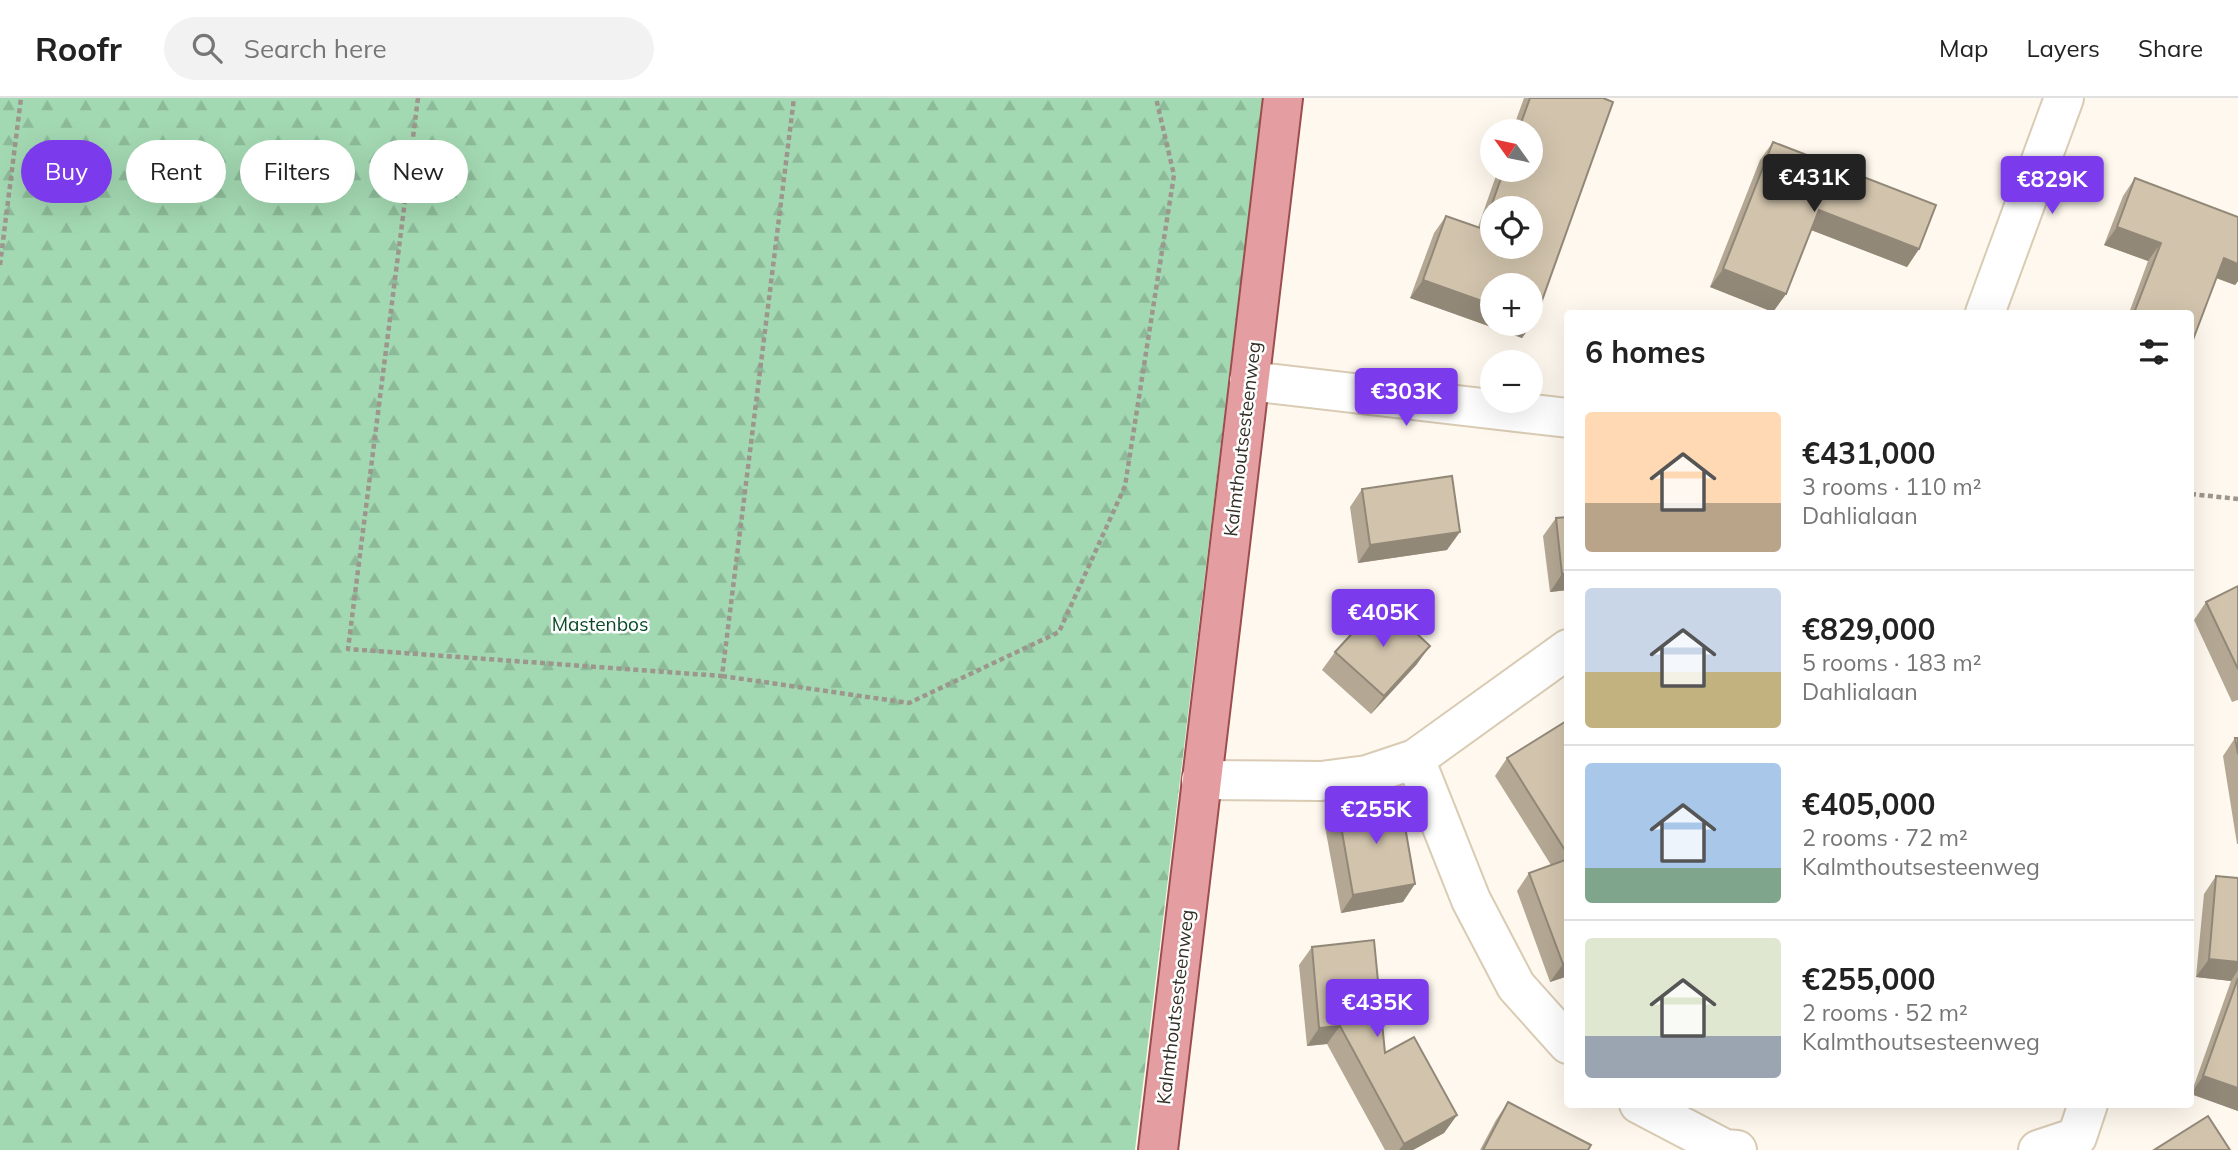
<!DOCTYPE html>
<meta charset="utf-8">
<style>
body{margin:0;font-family:Mulish,sans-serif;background:#f2f2f2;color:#222;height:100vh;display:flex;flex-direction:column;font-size:26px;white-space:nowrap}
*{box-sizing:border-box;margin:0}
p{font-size:23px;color:#767676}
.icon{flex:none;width:38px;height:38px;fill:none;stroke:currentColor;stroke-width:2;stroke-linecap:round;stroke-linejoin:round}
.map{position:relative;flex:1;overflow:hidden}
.side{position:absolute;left:1564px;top:212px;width:630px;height:798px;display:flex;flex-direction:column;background:#fff;border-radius:7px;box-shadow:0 7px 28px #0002}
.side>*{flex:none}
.hud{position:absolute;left:21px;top:42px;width:665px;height:63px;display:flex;gap:14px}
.needle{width:46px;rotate:303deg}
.buttons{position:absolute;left:1480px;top:21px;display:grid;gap:14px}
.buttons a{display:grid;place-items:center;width:63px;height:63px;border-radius:50%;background:#fff;box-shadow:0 7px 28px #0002;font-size:35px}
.price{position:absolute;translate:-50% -60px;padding:0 16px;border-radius:7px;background:#7c3aed;color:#fff;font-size:23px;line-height:46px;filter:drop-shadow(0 2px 4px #0008)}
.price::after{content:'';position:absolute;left:50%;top:42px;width:21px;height:16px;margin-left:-10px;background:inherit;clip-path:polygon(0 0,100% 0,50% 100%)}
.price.on{background:#222;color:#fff}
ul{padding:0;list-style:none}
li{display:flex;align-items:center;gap:21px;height:175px;padding:0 21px}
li+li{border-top:2px solid #e0e0e0}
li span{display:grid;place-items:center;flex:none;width:196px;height:140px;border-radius:7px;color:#555}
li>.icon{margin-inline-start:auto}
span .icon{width:84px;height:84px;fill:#fffc;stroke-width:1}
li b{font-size:30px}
h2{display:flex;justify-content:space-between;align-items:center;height:84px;padding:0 21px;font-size:30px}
.tag{padding:0 24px;border-radius:32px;background:#fff;box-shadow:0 7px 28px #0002;font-size:24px;line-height:63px}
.tag.on{background:#7c3aed;color:#fff}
header{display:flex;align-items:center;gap:42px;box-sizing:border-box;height:98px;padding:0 35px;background:#fff;border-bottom:2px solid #e0e0e0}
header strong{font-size:33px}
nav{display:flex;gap:38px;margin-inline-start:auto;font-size:24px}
.search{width:490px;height:63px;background:#f2f2f2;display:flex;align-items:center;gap:18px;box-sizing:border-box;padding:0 24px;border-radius:38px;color:#767676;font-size:26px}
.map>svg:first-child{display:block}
.forest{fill:url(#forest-firs)}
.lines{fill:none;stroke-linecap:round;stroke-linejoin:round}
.minor-casing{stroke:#d9cbb4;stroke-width:42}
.major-casing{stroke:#9b4e4d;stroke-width:42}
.path{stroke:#9c968d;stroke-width:4.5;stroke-dasharray:5 3.5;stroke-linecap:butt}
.minor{stroke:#fff;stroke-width:38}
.major{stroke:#e49ea1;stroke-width:38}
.wall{fill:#b4a894}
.shaded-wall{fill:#928878}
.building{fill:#d1c3ac;stroke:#928878;stroke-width:2;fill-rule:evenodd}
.labels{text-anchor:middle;stroke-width:5;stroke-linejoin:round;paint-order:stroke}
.street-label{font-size:19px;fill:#342f26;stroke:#fff}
.park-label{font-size:19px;fill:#0a4a27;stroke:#fff}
</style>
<header>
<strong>Roofr</strong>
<div class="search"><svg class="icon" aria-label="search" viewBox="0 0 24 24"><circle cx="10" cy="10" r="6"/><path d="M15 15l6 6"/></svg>Search here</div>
<nav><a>Map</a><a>Layers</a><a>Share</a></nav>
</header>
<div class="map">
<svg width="2238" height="1052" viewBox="0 0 2238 1052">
<defs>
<pattern id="forest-firs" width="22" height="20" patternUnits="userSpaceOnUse" patternTransform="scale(1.75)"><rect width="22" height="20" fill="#a3d9b2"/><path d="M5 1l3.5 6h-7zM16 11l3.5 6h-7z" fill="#8dbb99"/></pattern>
</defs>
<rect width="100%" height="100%" fill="#fef8ee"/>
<!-- forest -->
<path class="forest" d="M 0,0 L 1263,0 L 1135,1052 L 0,1052 Z"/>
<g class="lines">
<defs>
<g id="minor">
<path d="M 1985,215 L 2064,0"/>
<path d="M 1249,283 L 1568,320"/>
<path d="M 1415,661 L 1471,802 L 1516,888 L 1568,946"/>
<path d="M 1201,682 L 1321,683 L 1367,677 L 1415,661 L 1568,551"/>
<path d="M 1639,1006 L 1725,1051 L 1737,1052"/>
<path d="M 2038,1052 L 2077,1039 L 2088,1006"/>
</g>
<path id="major" d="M 1158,1052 L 1283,0"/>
</defs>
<!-- minor casing -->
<use href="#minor" class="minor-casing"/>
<!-- major casing -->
<use href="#major" class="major-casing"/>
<!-- path -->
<g class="path">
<path d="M 418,0 L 348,551 L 722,578 L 794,0"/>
<path d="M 0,167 L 21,0"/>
<path d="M 2191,396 L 2238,401"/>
<path d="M 722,578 L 909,605 L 1059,534 L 1125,388 L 1174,77 L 1156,0"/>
</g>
<!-- minor -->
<use href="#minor" class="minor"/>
<!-- major -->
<use href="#major" class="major"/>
</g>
<!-- wall -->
<g class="wall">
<path d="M 1524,0 L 1603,0 L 1535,222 L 1522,240 L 1410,200 L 1434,135 L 1446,118 L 1478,129 L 1498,72 L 1531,72 L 1531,33 L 1512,33 Z"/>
<path d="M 1773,44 L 1919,151 L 1907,169 L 1811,132 L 1786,196 L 1773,214 L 1710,189 L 1760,62 Z"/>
<path d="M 2135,80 L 2238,119 L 2238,183 L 2235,187 L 2216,180 L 2191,215 L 2129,215 L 2148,163 L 2104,147 L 2123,98 Z"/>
<path d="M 1362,391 L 1447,452 L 1358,465 L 1350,409 Z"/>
<path d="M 1568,419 L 1568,492 L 1550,494 L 1543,438 L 1556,420 Z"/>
<path d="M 2238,488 L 2238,602 L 2232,604 L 2194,522 L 2206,504 Z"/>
<path d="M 1335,554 L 1417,566 L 1371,616 L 1322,572 Z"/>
<path d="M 1568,622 L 1568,878 L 1550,884 L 1517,793 L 1529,775 L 1551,767 L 1495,678 L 1507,660 Z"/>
<path d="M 2235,640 L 2238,640 L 2238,746 L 2237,746 L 2223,658 Z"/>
<path d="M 1338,711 L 1403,804 L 1341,815 L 1325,729 Z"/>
<path d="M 2216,778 L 2238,780 L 2238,1013 L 2191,996 L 2231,883 L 2196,879 L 2204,796 Z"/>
<path d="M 1312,849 L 1385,955 L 1457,1017 L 1444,1035 L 1413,1052 L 1385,1052 L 1327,946 L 1307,948 L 1299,867 Z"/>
<path d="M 1508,1004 L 1588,1052 L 1480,1052 L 1496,1022 Z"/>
</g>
<!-- shaded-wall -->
<g class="shaded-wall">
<path d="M 1819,112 L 1919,151 L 1907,169 L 1806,130 Z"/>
<path d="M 2117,129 L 2161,145 L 2148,163 L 2104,147 Z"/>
<path d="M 2224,160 L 2238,166 L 2238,183 L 2235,187 L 2211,178 Z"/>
<path d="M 1723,171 L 1786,196 L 1773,214 L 1710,189 Z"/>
<path d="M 1423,182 L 1493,207 L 1493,226 L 1531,226 L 1531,221 L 1535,222 L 1522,240 L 1410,200 Z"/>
<path d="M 1460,434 L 1447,452 L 1358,465 L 1370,447 Z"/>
<path d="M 1568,475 L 1568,492 L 1550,494 L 1562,476 Z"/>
<path d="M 1430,548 L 1417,566 L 1371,616 L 1384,598 Z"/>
<path d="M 1415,786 L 1403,804 L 1341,815 L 1353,797 Z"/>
<path d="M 2209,861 L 2238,864 L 2238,872 L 2231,883 L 2196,879 Z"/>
<path d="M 1568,864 L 1568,878 L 1550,884 L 1563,866 Z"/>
<path d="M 1340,928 L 1327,946 L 1307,948 L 1319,930 Z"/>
<path d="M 2203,978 L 2238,990 L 2238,1013 L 2191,996 Z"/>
<path d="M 1457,1017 L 1444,1035 L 1413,1052 L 1399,1052 L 1404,1046 Z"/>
</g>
<!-- building -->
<g class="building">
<path d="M 1530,0 L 1603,0 L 1613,4 L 1535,222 L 1531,221 L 1531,187 L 1493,187 L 1493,207 L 1423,182 L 1446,118 L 1483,131 L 1504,72 L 1531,72 L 1531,33 L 1518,33 ZM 1493,110 L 1531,110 L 1531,149 L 1493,149 Z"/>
<path d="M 1773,44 L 1936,107 L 1919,151 L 1819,112 L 1786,196 L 1723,171 Z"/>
<path d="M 2135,80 L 2238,119 L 2238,166 L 2224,160 L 2191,247 L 2191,215 L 2134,215 L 2161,145 L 2117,129 Z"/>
<path d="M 1452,378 L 1460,434 L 1370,447 L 1362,391 Z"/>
<path d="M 1568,419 L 1568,475 L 1562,476 L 1556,420 Z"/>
<path d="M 2238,488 L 2238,571 L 2206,504 Z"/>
<path d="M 1382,503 L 1430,548 L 1384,598 L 1335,554 Z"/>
<path d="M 1568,622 L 1568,757 L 1507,660 Z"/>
<path d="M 2235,640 L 2238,640 L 2238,656 Z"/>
<path d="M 1400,700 L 1415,786 L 1353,797 L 1338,711 Z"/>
<path d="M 1568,761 L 1568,864 L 1563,866 L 1529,775 Z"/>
<path d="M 2216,778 L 2238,780 L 2238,864 L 2209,861 Z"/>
<path d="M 1374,842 L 1385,955 L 1414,939 L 1457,1017 L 1404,1046 L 1340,928 L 1319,930 L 1312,849 Z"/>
<path d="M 2238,880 L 2238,990 L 2203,978 Z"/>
<path d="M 1508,1004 L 1591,1047 L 1588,1052 L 1483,1052 Z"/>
<path d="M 2208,1018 L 2230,1052 L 2154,1052 Z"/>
</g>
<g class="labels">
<!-- street labels -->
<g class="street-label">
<text transform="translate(1242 341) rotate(-83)" y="7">Kalmthoutsesteenweg</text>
<text transform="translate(1175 909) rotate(-83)" y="7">Kalmthoutsesteenweg</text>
</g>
<!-- park labels -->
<g class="park-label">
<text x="600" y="533">Mastenbos</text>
</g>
</g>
</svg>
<div class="buttons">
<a><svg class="needle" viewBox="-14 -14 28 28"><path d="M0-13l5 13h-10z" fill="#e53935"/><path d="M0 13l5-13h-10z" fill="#767676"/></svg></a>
<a><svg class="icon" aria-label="locate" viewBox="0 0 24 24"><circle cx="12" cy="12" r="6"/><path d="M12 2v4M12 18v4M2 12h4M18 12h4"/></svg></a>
<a>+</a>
<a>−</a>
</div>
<b class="price on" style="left:1814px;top:116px">€431K</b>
<b class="price" style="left:2052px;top:118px">€829K</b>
<b class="price" style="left:1406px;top:330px">€303K</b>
<b class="price" style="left:1383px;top:551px">€405K</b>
<b class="price" style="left:1376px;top:748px">€255K</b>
<b class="price" style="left:1377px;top:941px">€435K</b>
<div class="hud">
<a class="tag on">Buy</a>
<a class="tag">Rent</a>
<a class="tag">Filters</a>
<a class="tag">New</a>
</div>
<section class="side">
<h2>6 homes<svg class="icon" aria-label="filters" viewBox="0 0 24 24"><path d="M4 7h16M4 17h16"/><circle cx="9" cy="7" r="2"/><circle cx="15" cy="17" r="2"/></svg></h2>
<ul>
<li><span style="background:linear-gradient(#ffd9b3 65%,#b9a48a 0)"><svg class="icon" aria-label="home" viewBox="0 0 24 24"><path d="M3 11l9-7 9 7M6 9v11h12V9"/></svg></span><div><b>€431,000</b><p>3 rooms · 110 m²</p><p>Dahlialaan</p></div></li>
<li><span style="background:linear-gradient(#c9d6e8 60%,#c2b280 0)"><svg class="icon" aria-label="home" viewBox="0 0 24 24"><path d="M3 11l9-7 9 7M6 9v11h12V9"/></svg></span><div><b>€829,000</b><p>5 rooms · 183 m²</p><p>Dahlialaan</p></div></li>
<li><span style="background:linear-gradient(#a9c7e8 75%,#7fa58c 0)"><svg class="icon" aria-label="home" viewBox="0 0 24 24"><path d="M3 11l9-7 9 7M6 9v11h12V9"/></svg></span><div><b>€405,000</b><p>2 rooms · 72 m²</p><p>Kalmthoutsesteenweg</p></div></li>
<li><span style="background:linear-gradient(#dfe7d0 70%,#9aa5b1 0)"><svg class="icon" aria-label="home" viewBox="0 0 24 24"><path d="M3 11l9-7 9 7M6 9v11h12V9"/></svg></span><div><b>€255,000</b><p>2 rooms · 52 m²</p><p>Kalmthoutsesteenweg</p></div></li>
</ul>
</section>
</div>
